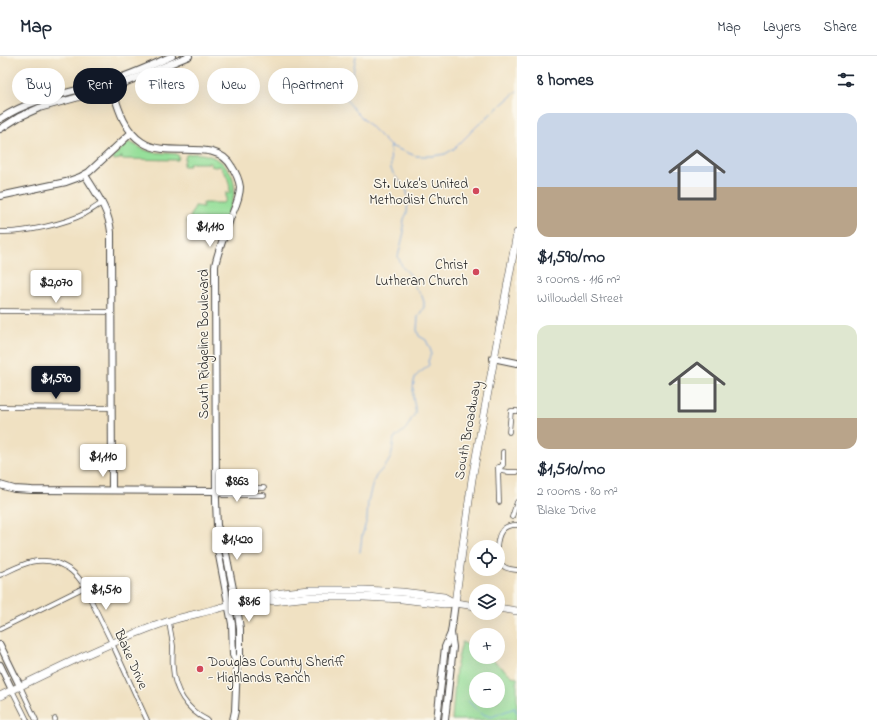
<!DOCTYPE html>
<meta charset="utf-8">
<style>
body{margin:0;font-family:"Indie Flower",sans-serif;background:#f6f6f7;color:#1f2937;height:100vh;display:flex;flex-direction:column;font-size:15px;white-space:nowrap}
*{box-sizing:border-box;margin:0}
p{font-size:13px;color:#747a83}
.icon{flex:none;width:22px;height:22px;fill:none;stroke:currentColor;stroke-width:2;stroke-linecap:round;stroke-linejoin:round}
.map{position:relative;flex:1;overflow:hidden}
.side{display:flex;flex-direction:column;background:#fff;width:360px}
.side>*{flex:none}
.banner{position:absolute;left:12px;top:12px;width:380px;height:36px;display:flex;gap:8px}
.controls{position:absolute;left:469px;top:484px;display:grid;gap:8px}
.controls a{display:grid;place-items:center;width:36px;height:36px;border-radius:50%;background:#fff;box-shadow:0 4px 16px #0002;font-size:20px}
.price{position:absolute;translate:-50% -34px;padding:0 9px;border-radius:4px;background:#fff;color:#222;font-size:13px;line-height:26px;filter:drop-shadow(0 1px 2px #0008)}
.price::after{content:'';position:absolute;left:50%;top:24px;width:12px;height:9px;margin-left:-6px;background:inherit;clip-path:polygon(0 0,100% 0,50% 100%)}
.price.selected{background:#111827;color:#fff}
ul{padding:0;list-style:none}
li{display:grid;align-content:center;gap:8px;height:212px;padding:0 20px}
li span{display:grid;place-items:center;height:124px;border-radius:12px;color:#555}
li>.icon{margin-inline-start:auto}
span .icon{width:72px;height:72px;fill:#fffc;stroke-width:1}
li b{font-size:17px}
h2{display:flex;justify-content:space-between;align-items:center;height:48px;padding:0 20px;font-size:17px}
.chip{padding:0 14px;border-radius:18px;background:#fff;box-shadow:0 4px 16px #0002;font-size:14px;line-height:36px}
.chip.selected{background:#111827;color:#fff}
header{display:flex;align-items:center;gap:24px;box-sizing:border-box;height:56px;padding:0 20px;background:#fff;border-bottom:1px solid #e0e1e3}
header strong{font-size:19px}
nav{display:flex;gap:22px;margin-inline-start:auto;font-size:14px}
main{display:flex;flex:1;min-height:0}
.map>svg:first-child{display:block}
.green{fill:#96df9a;stroke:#608562;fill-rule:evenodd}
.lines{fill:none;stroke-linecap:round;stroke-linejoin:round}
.stream{stroke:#74a3de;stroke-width:1}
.street-casing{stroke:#494642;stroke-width:5.5}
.secondary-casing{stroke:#494642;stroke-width:8}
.primary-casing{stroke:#494642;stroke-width:8}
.street{stroke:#fff;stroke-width:4}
.secondary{stroke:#fff;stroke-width:6}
.primary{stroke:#fff;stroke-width:7}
.poi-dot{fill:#d1495b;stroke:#fbf7ec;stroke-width:1.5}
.labels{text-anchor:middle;stroke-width:3;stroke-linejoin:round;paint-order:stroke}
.poi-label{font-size:14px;fill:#2b2b2b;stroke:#fbf7ec;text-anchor:end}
.street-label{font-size:14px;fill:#2b2b2b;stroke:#fbf7ec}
</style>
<header>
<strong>Map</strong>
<nav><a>Map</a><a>Layers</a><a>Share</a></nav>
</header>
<main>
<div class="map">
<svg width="517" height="664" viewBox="0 0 517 664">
<rect width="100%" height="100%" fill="#fbf7ec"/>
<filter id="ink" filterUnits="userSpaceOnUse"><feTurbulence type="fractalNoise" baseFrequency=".025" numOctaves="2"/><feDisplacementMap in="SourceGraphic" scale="8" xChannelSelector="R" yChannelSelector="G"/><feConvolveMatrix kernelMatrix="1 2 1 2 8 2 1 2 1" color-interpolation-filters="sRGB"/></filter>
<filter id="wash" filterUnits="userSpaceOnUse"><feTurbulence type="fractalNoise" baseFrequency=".012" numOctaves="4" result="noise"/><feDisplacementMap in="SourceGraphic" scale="16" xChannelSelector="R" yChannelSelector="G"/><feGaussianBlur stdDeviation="0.9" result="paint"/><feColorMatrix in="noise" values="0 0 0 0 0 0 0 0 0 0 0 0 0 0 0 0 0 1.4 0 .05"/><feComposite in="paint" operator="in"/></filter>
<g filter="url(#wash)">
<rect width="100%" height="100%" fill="#f0e1c2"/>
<!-- green -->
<g class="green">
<path d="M 129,86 L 145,94 L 152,96 L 177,98 L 179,101 L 178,104 L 121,103 L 122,100 L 120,103 L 114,104 L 113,102 L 114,100 Z"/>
<path d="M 189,98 C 213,95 237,110 234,137 C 233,149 225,161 221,172 L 217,175 L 216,179 L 187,167 L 186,166 L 187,164 L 188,165 L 189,164 L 195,150 L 203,151 L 203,147 L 223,147 L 226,145 L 226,137 L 230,137 C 230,126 227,118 220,110 L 215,111 L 211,110 L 211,107 L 190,107 L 189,110 L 183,110 L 186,99 Z"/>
<path d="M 462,586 L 476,593 L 476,601 L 489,601 L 512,620 L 517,622 L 517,664 L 452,664 L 456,612 ZM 476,623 L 498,623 L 498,645 L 476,645 Z"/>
</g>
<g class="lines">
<!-- stream -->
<g class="stream">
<path d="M 356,0 C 354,9 353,18 352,27 C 350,33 347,37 346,43 L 355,55 L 390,90 L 391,113 L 394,119 L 400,125 L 407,135 L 408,143 L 407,157 L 404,163 L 403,172 L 404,176 L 398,201 L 403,212 L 409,217 L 413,223 L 415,231 L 422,240 L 424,246 L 424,251 L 418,261 L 417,274 L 419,280 L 426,284 L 431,295 L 431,298 L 428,305 L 429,309 C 425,314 417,317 415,322 C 413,327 413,335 413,341 C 413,345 415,349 415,353 C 416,358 413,360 411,364 C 406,374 403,376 394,382 L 392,397 L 391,401 L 387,408 L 376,420 L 373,427 L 368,445 L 367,463 L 362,480 L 360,496"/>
<path d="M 390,90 L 416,100 L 432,100 L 445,98 L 455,92 L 478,69 L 517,35"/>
<path d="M 468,645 L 480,657 L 491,661 L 517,651"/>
<path d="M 514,652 L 517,657"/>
</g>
</g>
</g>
<g filter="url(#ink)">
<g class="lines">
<defs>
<g id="street">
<path d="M 0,176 C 24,177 65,168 86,157 C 92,154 97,150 102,147"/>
<path d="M 0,255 L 112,256"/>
<path d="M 0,351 L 112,352"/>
<path d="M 509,376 L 511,355 L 517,355"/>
<path d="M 500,411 L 501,415 L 509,416 L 517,416"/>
<path d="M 216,435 L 223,439 L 264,439"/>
<path d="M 216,435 L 223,432 L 264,432"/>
<path d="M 499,446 L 498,412 L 498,411 L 500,411 L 503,409 L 503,396"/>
<path d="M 512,461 L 517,446"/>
<path d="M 497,491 C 498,478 502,468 517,469"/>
<path d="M 498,502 C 502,512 507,513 517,514"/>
<path d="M 0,519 C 20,510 34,500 57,507 C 69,512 76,517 83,528 L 112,587 L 147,664"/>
<path d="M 169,565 C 170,574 172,582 173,590 C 173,597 172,605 173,612 C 174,634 187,654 207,664"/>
<path d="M 0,573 L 85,531"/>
<path d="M 20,630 L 36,664"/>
<path d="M 12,634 L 27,664"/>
<path d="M 55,663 L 55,664"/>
</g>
<g id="secondary">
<path d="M 110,26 C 117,47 122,73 142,86 C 168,104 215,80 232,111 C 236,117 239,124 240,131 C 240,143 234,153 230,163 C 225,179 218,194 215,210 L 216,445 L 217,470 L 216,484 L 232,568 L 233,599 L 237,608"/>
<path d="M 0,63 C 32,42 68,37 104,27 C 127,21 150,10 172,0"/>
<path d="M 0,73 L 19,61 L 39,52 L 112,32 L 189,0"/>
<path d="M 85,119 C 96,137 109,154 111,176 L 112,434"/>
<path d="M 0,140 L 66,126 L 80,121 L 89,116 L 131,77"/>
<path d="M 493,302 L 517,307"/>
<path d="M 0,429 L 14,433 L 32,434 L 216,435"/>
<path d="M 217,470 L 223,482 L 238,558 L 240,573 L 240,599 L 237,608 L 235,655 L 233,664"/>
<path d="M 0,589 L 20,630"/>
<path d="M 0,609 L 12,634"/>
<path d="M 437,664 L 445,591 L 451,577"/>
<path d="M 445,664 L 453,591 L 451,577 L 455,547"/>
</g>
<g id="primary">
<path d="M 266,543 L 273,538 L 310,534 L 364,534 L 402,536 L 444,541 L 455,547"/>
<path d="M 455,547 L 472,423 L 517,177"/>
<path d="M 498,552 L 517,555"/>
<path d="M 0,640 C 55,613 111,585 169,565 C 185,560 201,557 216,553 C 233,549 256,540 273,545 L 310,541 L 364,541 L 402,543 L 444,548 L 455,547 L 476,550"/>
</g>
</defs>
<!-- street casing -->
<use href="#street" class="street-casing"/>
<!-- secondary casing -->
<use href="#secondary" class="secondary-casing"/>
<!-- primary casing -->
<use href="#primary" class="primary-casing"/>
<!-- street -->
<use href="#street" class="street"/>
<!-- secondary -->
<use href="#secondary" class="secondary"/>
<!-- primary -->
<use href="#primary" class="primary"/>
</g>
</g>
<!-- markers -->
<g class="poi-dot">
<circle cx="476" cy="135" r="4"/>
<circle cx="476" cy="216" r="4"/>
<circle cx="200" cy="613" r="4"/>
</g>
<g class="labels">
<!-- poi labels -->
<g class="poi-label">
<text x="468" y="132">St. Luke's United<tspan x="468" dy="16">Methodist Church</tspan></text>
<text x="468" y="213">Christ<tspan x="468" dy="16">Lutheran Church</tspan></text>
<text x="208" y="610" text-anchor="start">Douglas County Sheriff<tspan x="208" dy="16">- Highlands Ranch</tspan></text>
</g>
<!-- street labels -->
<g class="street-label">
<text transform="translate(203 288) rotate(-90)" y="5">South Ridgeline Boulevard</text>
<text transform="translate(467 374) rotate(-80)" y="5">South Broadway</text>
<text transform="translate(132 603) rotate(66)" y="5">Blake Drive</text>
</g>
</g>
</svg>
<div class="controls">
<a><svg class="icon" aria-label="locate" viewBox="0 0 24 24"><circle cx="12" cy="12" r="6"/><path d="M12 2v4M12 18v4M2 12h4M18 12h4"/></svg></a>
<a><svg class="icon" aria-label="layers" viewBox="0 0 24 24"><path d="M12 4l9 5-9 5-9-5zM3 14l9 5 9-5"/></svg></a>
<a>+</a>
<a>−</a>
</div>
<b class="price" style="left:210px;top:192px">$1,110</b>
<b class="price" style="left:56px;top:248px">$2,070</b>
<b class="price selected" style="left:56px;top:344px">$1,590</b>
<b class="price" style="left:103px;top:422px">$1,110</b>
<b class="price" style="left:237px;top:447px">$863</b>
<b class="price" style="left:237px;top:505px">$1,420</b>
<b class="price" style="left:106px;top:555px">$1,510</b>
<b class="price" style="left:249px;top:567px">$816</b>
<div class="banner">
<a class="chip">Buy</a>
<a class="chip selected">Rent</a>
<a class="chip">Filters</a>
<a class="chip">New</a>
<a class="chip">Apartment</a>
</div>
</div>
<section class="side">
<h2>8 homes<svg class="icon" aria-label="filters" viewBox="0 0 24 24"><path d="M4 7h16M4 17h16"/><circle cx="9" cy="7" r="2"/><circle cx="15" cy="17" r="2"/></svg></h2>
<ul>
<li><span style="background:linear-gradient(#c9d6e8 60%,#b9a48a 0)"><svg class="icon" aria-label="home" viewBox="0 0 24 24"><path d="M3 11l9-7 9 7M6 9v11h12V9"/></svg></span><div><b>$1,590/mo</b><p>3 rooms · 116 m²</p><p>Willowdell Street</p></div></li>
<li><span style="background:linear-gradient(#dfe7d0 75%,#b9a48a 0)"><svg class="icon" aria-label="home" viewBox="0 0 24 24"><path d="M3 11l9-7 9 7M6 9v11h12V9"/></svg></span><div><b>$1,510/mo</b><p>2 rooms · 80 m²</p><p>Blake Drive</p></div></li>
</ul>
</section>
</main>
